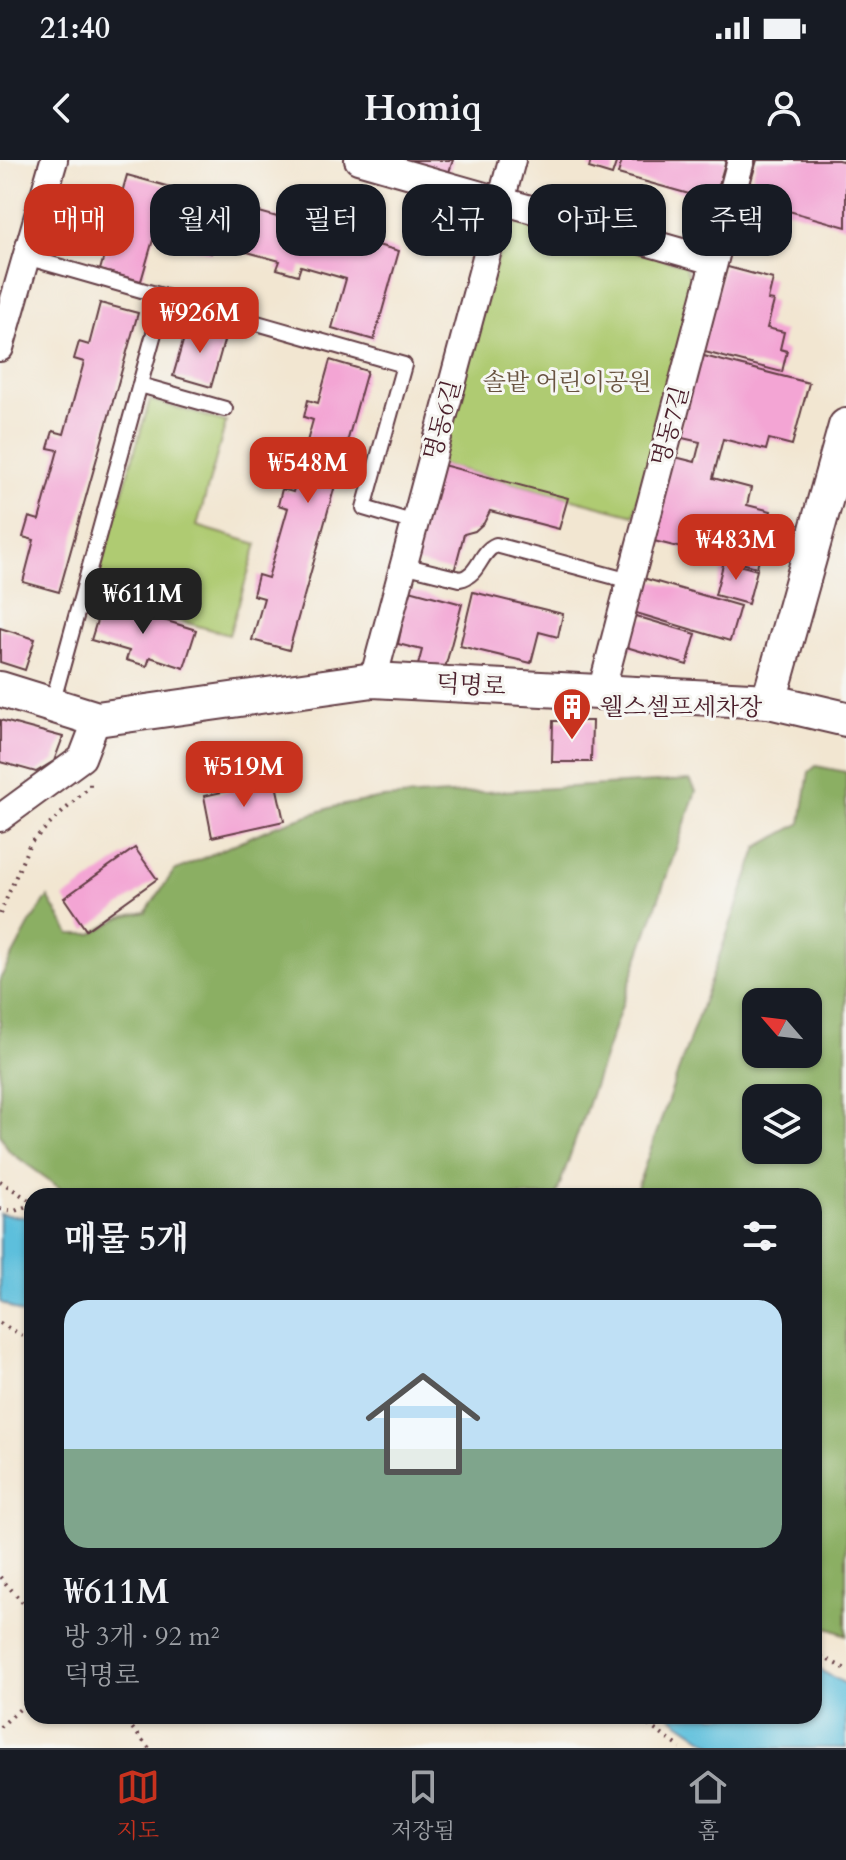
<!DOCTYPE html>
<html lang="ko">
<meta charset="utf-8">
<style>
body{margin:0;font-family:Cardo,"Noto Serif KR",serif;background:#20242c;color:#f1f3f6;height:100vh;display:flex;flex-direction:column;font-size:30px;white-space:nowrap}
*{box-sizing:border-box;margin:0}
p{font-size:26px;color:#9ea1a6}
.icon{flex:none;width:44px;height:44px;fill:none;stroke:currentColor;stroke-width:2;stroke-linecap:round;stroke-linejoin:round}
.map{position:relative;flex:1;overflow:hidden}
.details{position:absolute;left:24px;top:1028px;width:798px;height:536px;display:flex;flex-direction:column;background:#171b24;border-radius:24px;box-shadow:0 2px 6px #0004}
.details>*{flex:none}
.banner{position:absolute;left:24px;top:24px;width:798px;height:72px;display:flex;gap:16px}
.needle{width:52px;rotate:298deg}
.controls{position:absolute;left:742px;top:828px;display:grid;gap:16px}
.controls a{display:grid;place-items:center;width:80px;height:80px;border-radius:16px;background:#171b24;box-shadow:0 2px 6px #0004;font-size:40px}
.price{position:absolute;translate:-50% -68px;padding:0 18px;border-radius:16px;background:#c8321e;color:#fff;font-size:26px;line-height:52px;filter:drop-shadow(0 2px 4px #0008)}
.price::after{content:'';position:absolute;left:50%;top:48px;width:24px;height:18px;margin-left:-12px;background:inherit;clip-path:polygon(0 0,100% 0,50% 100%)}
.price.selected{background:#222;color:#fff}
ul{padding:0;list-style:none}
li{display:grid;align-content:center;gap:16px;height:424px;padding:0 40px}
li+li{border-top:2px solid #363941}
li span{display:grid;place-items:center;height:248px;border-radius:24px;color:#555}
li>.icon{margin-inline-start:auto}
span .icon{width:144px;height:144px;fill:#fffc;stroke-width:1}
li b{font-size:34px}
h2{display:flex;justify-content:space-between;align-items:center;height:96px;padding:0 40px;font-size:34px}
.chip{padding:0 28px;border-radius:24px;background:#171b24;box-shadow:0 2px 6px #0004;font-size:28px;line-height:72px}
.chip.selected{background:#c8321e;color:#fff}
.status{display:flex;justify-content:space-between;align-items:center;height:56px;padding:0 40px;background:#171b24;direction:ltr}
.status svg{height:22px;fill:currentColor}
header{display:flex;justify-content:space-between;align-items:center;height:104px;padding:0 40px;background:#171b24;font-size:36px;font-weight:700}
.menu{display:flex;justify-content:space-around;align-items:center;height:112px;border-top:2px solid #363941;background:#171b24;font-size:22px;color:#9ea1a6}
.menu a{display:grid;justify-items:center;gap:4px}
.menu .selected{color:#c8321e}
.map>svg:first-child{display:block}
.green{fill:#afcb72;stroke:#7c754e;stroke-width:2}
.forest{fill:#8baf64;stroke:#6a6748;stroke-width:2;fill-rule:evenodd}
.water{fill:#5dbfdc;stroke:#546f84;stroke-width:2}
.building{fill:#f3a5d4}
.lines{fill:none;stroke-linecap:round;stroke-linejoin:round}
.service-casing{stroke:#633d44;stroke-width:18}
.minor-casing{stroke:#633d44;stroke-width:30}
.tertiary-casing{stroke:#633d44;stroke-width:38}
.path{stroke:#633d44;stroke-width:4;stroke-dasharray:2 6;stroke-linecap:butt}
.service{stroke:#fff;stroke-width:14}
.minor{stroke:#fff;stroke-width:26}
.tertiary{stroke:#fff;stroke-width:34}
.labels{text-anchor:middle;stroke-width:6;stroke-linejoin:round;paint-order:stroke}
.park-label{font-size:24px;fill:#685340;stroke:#f6f6f2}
.street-label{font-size:24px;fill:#4a1f2b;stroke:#f6f6f2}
.poi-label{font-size:24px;fill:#4a1f2b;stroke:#f6f6f2;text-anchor:start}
</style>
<div class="status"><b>21:40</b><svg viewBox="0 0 49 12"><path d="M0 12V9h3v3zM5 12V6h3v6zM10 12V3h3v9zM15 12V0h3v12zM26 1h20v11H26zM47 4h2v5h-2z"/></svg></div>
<header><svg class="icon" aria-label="back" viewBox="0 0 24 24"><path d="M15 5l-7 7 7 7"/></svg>Homiq<svg class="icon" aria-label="person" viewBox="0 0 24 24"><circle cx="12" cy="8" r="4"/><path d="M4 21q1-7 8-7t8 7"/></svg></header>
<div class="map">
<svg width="846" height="1588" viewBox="0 0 846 1588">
<rect width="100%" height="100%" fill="#f6f6f2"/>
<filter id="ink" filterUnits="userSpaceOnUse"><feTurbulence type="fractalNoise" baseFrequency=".0125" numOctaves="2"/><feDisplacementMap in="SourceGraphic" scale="16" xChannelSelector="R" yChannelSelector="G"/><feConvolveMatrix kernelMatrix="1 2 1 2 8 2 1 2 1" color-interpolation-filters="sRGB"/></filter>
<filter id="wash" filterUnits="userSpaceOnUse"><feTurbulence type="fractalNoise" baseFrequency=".006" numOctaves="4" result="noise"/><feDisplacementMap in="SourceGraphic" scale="32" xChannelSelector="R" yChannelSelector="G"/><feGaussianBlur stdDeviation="1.8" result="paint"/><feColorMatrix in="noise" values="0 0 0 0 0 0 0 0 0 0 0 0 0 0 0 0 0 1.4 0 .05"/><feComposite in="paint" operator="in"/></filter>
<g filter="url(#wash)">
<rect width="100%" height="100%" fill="#f2e6d1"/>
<!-- green -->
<g class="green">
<path d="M 522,60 L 684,105 L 697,131 L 634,355 L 439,304 L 505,72 Z"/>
<path d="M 150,240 L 226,262 L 197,366 L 257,384 L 229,475 L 92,435 Z"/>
</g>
<!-- forest -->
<g class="forest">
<path d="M 816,606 L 846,612 L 846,1475 L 814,1463 L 814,1036 L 634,1036 L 758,687 L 801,663 L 809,612 ZM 756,842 L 808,842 L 808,894 L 756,894 ZM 756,938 L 808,938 L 808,990 L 756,990 Z"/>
<path d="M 690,620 L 696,631 L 556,1036 L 67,1036 L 61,1029 L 9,991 L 0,974 L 0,819 L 29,765 L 48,737 L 70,774 L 92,774 L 122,757 L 146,752 L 174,711 L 275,666 L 333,647 L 382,638 Z"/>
</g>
<!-- water -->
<g class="water">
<path d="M 0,1054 C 11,1056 21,1055 32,1059 L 32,1159 L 0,1142 Z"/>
<path d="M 814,1507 L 846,1524 L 846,1588 L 717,1588 L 670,1556 L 814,1556 Z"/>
</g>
<g id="blocks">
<!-- building -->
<g class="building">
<path d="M 402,0 L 453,0 L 448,15 Z"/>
<path d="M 591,0 L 617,0 L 612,15 L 589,8 Z"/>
<path d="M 622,0 L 726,0 L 714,41 L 618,14 Z"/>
<path d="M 757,0 L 838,0 L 846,2 L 846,67 L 746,39 Z"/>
<path d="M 127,15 L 399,91 L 374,180 L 332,168 L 346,119 L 301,106 L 298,115 L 277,109 L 280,101 L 214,83 L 211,93 L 191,87 L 194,77 L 157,66 L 141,121 L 100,110 Z"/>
<path d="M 724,106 L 773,119 L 768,140 L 774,141 L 767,168 L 784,172 L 780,189 L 787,191 L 782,212 L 701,191 Z"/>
<path d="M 100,143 L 138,153 L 59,432 L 23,422 L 34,380 L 23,377 L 29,357 L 39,360 L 58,290 L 48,288 L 53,271 L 64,274 L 84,202 L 74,199 L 79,182 L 89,185 Z"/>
<path d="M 188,164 L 226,174 L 211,227 L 173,216 Z"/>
<path d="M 700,195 L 809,223 L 792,285 L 769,279 L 766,290 L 723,279 L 713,318 L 751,328 L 747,345 L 771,351 L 757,407 L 650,380 L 671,296 L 695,302 L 700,282 L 678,277 Z"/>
<path d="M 330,200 L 367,211 L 289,490 L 252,480 L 264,438 L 253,435 L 258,415 L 268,418 L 288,348 L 278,345 L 282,329 L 293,332 L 313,260 L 304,257 L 308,240 L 318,243 Z"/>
<path d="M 439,304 L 568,338 L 559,369 L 490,351 L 484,363 L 475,371 L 464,374 L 454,412 L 414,402 Z"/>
<path d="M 724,401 L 757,410 L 748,444 L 715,435 Z"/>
<path d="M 643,418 L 740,446 L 730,481 L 633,452 Z"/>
<path d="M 402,428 L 462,444 L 444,512 L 418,505 L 422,490 L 398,484 L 401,470 L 392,468 Z"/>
<path d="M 473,432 L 563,454 L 558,477 L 539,472 L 531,503 L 460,486 Z"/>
<path d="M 103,441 L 196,470 L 184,508 L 150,497 L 147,506 L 126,500 L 129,491 L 91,480 Z"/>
<path d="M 632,455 L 696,474 L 687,505 L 623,486 Z"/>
<path d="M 0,468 L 35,479 L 25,510 L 0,502 Z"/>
<path d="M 0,560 L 63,577 L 54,601 L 36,612 L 0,602 Z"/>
<path d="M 553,561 L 592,561 L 591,602 L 552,602 Z"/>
<path d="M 275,620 L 284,661 L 212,677 L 204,636 Z"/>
<path d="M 135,688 L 157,719 L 86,770 L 64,738 Z"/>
</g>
</g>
</g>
<g filter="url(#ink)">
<use href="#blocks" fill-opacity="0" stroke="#633d44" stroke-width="2"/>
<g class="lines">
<defs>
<g id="service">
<path d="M 26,97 L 404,205 L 364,348 L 415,363"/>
<path d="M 140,225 L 225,249"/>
<path d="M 403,405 L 460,419 C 480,415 479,392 496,385 L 630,421"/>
<path d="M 52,544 L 164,137"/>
</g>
<g id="minor">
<path d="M 358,0 L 713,101"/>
<path d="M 0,188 L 54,0"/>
<path d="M 373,520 L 512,0"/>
<path d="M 601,532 L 741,0"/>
<path d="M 0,658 L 82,598 L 97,559"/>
</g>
<g id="tertiary">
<path d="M 0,529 L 97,559 L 373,520 L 769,541 L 846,559"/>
<path d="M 769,541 L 846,266"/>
</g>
</defs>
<!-- service casing -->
<use href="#service" class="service-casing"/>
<!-- minor casing -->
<use href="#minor" class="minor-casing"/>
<!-- tertiary casing -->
<use href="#tertiary" class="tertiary-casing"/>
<!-- path -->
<g class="path">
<path d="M 0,754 L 30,683 L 90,626 L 90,623"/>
<path d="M 0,1021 L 32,1042"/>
<path d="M 0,1049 L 15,1051 L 32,1044"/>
<path d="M 0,1163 L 32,1181"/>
<path d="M 0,1417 L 32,1453"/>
<path d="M 814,1493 L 846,1509"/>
<path d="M 122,1556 L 149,1588"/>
<path d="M 635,1556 L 681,1588"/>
<path d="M 0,1567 L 32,1538"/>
</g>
<!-- service -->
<use href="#service" class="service"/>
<!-- minor -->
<use href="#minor" class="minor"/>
<!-- tertiary -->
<use href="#tertiary" class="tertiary"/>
</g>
</g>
<!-- icons -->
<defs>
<symbol id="building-pin" viewBox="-11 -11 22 30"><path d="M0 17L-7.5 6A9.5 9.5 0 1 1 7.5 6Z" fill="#c8321e" stroke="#f6f6f2"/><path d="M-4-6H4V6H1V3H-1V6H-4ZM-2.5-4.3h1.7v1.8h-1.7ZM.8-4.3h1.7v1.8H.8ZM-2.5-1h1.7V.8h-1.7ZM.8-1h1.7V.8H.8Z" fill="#fff"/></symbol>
</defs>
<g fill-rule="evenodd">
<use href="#building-pin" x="550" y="525" width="44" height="60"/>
</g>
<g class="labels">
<!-- park labels -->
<g class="park-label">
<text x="567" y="230">솔밭 어린이공원</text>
</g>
<!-- street labels -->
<g class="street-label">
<text transform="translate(442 260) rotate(-75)" y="8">명동6길</text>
<text transform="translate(670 266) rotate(-75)" y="8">명동7길</text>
<text transform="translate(471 525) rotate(3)" y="8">덕명로</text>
</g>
<!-- poi labels -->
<g class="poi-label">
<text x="600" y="555">웰스셀프세차장</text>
</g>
</g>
</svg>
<div class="controls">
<a><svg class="needle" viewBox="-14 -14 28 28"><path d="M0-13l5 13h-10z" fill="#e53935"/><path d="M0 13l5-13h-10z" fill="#9ea1a6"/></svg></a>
<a><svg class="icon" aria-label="layers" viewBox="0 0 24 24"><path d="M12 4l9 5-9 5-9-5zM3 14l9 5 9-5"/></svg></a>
</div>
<b class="price" style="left:200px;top:195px">₩926M</b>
<b class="price" style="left:308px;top:345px">₩548M</b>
<b class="price" style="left:736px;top:422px">₩483M</b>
<b class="price selected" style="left:143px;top:476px">₩611M</b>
<b class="price" style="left:244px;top:649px">₩519M</b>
<div class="banner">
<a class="chip selected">매매</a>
<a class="chip">월세</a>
<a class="chip">필터</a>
<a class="chip">신규</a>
<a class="chip">아파트</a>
<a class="chip">주택</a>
</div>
<section class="details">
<h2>매물 5개<svg class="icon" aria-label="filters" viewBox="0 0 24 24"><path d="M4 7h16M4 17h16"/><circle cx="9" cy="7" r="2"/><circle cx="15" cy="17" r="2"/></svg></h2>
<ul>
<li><span style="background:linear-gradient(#bfe0f5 60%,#7fa58c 0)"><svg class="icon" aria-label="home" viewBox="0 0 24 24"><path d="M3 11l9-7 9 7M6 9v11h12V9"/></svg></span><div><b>₩611M</b><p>방 3개 · 92 m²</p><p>덕명로</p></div></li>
</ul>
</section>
</div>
<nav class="menu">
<a class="selected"><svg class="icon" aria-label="map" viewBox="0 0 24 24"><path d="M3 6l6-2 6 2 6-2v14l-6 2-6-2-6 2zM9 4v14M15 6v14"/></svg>지도</a>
<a><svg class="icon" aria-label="saved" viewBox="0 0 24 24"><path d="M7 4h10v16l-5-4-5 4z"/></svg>저장됨</a>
<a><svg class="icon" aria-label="home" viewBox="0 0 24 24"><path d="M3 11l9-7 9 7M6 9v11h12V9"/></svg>홈</a>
</nav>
